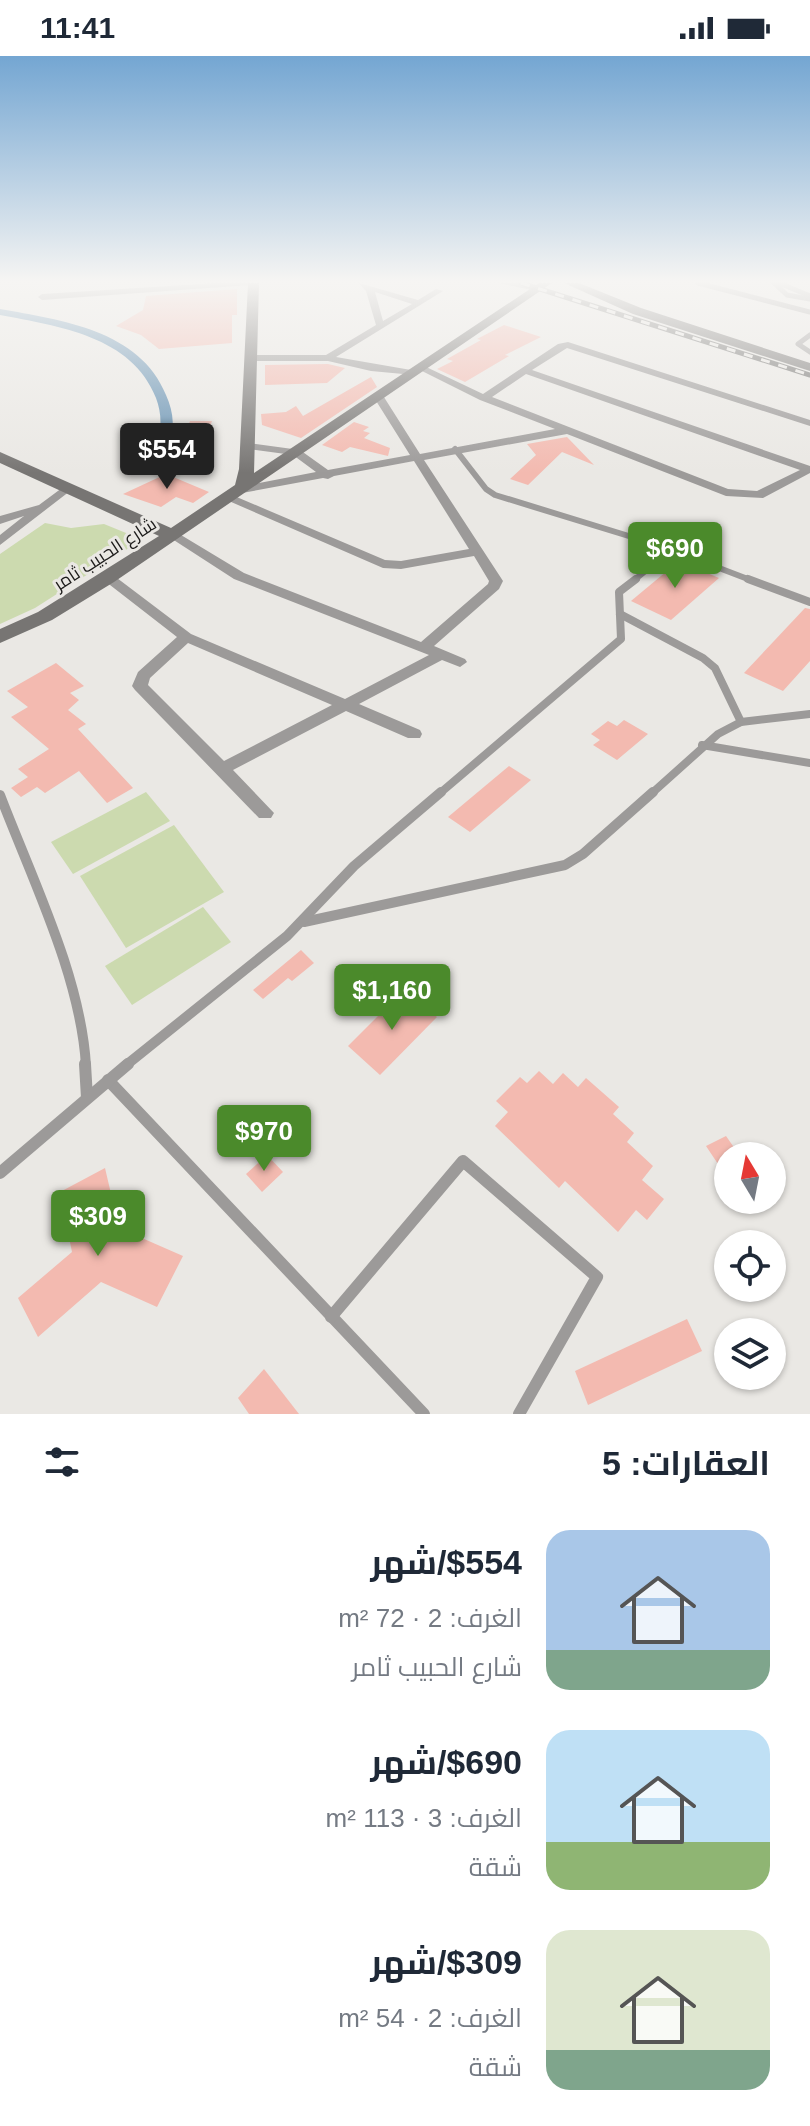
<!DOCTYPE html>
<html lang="ar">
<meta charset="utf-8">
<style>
body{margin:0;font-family:Arial,Cairo,sans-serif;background:#f6f6f7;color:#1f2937;direction:rtl;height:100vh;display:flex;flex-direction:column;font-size:30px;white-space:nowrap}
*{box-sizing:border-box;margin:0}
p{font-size:26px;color:#747a83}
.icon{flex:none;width:44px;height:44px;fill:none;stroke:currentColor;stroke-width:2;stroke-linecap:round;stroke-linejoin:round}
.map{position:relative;height:1358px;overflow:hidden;direction:ltr}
.panel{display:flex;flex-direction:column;background:#fff;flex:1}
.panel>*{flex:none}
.needle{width:52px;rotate:350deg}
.controls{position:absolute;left:714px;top:1086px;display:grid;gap:16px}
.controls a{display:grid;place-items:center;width:72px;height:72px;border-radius:50%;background:#fff;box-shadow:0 2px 6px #0004;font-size:40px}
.price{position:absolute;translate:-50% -68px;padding:0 18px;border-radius:8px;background:#4b8a2b;color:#fff;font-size:26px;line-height:52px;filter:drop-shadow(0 2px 4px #0008)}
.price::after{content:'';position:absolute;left:50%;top:48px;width:24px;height:18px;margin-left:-12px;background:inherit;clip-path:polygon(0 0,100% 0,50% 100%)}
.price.active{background:#222;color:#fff}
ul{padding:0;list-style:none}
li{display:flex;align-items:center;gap:24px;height:200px;padding:0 40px}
li span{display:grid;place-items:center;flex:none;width:224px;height:160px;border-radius:24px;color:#555}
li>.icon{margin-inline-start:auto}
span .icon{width:96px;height:96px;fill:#fffc;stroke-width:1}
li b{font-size:34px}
h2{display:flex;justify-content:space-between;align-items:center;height:96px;padding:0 40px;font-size:34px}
.status{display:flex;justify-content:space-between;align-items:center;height:56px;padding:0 40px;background:#fff;direction:ltr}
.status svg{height:22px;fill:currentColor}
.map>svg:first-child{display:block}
.green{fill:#ccdaaf}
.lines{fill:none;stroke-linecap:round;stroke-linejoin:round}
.canal{fill:#6691b2;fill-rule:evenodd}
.building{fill:#f3bab0}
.lane-far4{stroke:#9c9a99;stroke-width:5}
.lane-far3{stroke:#9c9a99;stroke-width:6}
.lane-far2{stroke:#9c9a99;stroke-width:8}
.lane-far1{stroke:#9c9a99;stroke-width:10}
.lane{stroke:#9c9a99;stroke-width:12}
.street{fill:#9c9a99;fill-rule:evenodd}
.secondary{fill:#777573;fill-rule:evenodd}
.rail-casing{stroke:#6f6e6c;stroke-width:5}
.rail{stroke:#eae8e4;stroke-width:3;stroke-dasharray:9;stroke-linecap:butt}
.labels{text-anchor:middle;stroke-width:6;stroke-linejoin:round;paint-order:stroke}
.far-street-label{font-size:18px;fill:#1c1b1a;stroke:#eae8e4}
</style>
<div class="status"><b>11:41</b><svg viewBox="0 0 49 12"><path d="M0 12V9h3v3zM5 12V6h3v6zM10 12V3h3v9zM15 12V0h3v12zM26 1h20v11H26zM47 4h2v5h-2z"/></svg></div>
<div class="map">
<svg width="810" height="1358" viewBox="0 0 810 1358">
<rect width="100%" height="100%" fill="#eae8e4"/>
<!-- green -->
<g class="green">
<path d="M 45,467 L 71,472 L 104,468 L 131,479 L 135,488 L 35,552 L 0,568 L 0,498 Z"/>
<path d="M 146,736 L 170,765 L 73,818 L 51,786 Z"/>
<path d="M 174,769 L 224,836 L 126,892 L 80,820 Z"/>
<path d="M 203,851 L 231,886 L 132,949 L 105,910 Z"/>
</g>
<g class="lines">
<!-- canal -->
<path class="canal" d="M 0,253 C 61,264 140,274 166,339 C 174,357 176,375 166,393 L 156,390 C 162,374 162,358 156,342 C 132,280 58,270 0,259 Z"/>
</g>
<!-- building -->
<g class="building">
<path d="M 237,233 L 237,259 L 232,259 L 232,287 L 159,293 L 141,279 L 116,270 L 143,254 L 146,240 Z"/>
<path d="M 504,269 L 541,281 L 505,299 L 509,300 L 465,326 L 437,313 L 453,305 L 447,303 L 481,284 L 477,283 Z"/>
<path d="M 328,308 L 345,312 L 327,327 L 265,329 L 265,309 Z"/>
<path d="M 371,321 L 377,331 L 301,382 L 262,369 L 261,358 L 286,356 L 296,350 L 303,360 Z"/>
<path d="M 190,365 L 212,365 L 201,396 L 176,395 Z"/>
<path d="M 354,366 L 369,371 L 363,375 L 370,377 L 364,382 L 390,392 L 388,400 L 350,391 L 342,396 L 322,389 Z"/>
<path d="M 567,381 L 594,409 L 562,396 L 528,429 L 510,423 L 536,399 L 527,388 Z"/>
<path d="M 166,418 L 209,436 L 193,447 L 176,441 L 161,451 L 123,438 Z"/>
<path d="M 679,505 L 719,522 L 671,564 L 631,545 Z"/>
<path d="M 805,552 L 810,553 L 810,605 L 783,635 L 744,617 Z"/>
<path d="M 56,607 L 84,630 L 70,637 L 79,644 L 68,654 L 86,668 L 78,673 L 133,732 L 107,747 L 79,715 L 45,737 L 37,731 L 21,741 L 11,732 L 28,721 L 18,713 L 49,693 L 11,661 L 28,651 L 7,635 Z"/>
<path d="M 624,664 L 648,678 L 617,704 L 593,689 L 600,684 L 591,678 L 608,665 L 617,670 Z"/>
<path d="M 509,710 L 531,724 L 470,776 L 448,761 Z"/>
<path d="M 301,894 L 314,907 L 292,925 L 288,922 L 263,943 L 253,934 Z"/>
<path d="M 404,934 L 437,961 L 380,1019 L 348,990 Z"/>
<path d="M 539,1015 L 553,1028 L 563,1017 L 578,1031 L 586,1022 L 619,1051 L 613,1058 L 634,1077 L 627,1086 L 653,1110 L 642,1124 L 664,1143 L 647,1164 L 636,1154 L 618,1176 L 565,1125 L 559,1132 L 495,1070 L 508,1056 L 496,1045 L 520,1021 L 527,1027 Z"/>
<path d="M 726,1080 L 740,1100 L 728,1100 L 728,1123 L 706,1090 Z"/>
<path d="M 267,1099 L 283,1116 L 262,1136 L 246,1118 Z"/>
<path d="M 105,1112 L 119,1172 L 183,1200 L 157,1251 L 101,1226 L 38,1281 L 18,1242 L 72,1196 L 60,1136 Z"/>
<path d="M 687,1263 L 702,1295 L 588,1349 L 575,1315 Z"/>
<path d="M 264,1313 L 299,1358 L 249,1358 L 238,1342 Z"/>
</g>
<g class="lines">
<!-- lane-far4 -->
<g class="lane-far4">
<path d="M 698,227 L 810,256"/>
<path d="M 774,227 L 787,239 L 810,243"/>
<path d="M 779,227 L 810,240"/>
<path d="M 810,279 L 798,288 L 810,296"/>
</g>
<!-- lane-far3 -->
<g class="lane-far3">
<path d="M 455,393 L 486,433 L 495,439 L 645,485"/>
<path d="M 633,525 L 664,500 L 685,499 L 753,525"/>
</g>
<!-- lane-far2 -->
<g class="lane-far2">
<path d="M 748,523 L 810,546"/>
<path d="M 620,558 L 703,602 L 715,612 L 741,666"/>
<path d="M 702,689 L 810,707"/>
<path d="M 439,738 L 621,583 L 619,536 L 636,523"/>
<path d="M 651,738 L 718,678 L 741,666 L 810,658"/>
</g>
<!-- lane-far1 -->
<g class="lane-far1">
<path d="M 0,739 C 32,823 81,921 86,1010"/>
<path d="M 304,866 L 565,809 L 583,798 L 653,736"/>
<path d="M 125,1010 L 287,880 L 354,810 L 441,736"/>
</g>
<!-- lane -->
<g class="lane">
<path d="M 85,1008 L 87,1042"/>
<path d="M 108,1024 L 424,1358"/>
<path d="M 0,1117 L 128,1008"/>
<path d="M 331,1261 L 463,1105 L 597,1221 L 519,1358"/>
</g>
<!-- street -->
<g class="street">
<path d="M 217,227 L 254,227 L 250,229 L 42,244 L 38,241 L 42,238 Z"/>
<path d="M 359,227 L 418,244 L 436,233 L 443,235 L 336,301 L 411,314 L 414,315 L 414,319 L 371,315 L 328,305 L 251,305 L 246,302 L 251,299 L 326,299 L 376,269 L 366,235 ZM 375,236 L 412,248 L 383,265 Z"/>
<path d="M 499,227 L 515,227 L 540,233 L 536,235 Z"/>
<path d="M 568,286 L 810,364 L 810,370 L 567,292 L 532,314 L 810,410 L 810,417 L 763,442 L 726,440 L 567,378 L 424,404 L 503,525 L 499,533 L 434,590 L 465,603 L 467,606 L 460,611 L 442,604 L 359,648 L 420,674 L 422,678 L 420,682 L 408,682 L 346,655 L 233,714 L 274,757 L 271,762 L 259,762 L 135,634 L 132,630 L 138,616 L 177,581 L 101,522 L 108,518 L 113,519 L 191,578 L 345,643 L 429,599 L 234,523 L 166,479 L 172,475 L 176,476 L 244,517 L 421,586 L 488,528 L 489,525 L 474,500 L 401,513 L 383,512 L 222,442 L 224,439 L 232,439 L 385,504 L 401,505 L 469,493 L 414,405 L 334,420 L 328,423 L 323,422 L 242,437 L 236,433 L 238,431 L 316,416 L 293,399 L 248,393 L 243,390 L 248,387 L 300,394 L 328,414 L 410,399 L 373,340 L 378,337 L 382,338 L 420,398 L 555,373 L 480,344 L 414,311 L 422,309 L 483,338 L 558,288 ZM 526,318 L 800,414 L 757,435 L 728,433 L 492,341 ZM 188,587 L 332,649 L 224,705 L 148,629 L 150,622 Z"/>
<path d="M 66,429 L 72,433 L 70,435 L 0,489 L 0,479 L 24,460 L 0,468 L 0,460 L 39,449 Z"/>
</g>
<!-- secondary -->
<g class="secondary">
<path d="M 248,227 L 259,227 L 254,417 L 539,227 L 552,227 L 114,526 L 52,564 L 0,587 L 0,573 L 38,556 L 159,480 L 0,407 L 0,396 L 171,472 L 235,429 L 239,413 Z"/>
<path d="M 564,227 L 579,227 L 641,252 L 810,307 L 810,315 L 633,258 Z"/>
</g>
<defs>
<path id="rail" d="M 521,227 L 810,319"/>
</defs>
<!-- rail casing -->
<use href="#rail" class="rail-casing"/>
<!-- rail -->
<use href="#rail" class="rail"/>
</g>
<!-- sky -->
<linearGradient id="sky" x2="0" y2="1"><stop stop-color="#74a6d2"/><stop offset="0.54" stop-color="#f6f5f3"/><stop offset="1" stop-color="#f6f5f3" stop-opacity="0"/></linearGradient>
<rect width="810" height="417" fill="url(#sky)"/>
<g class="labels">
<!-- far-street labels -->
<g class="far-street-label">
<text transform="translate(105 498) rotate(-33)" y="6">شارع الحبيب ثامر</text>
</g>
</g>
</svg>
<div class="controls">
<a><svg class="needle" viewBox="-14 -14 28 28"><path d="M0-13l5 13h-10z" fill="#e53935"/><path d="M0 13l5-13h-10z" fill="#747a83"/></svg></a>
<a><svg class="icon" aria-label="locate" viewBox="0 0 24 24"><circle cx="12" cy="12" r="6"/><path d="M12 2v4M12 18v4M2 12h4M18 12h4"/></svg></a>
<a><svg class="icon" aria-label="layers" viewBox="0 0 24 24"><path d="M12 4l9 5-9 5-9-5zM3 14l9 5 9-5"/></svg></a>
</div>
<b class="price active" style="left:167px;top:435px">$554</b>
<b class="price" style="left:675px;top:534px">$690</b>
<b class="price" style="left:392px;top:976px">$1,160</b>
<b class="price" style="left:264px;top:1117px">$970</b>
<b class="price" style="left:98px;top:1202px">$309</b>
</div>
<section class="panel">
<h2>العقارات: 5<svg class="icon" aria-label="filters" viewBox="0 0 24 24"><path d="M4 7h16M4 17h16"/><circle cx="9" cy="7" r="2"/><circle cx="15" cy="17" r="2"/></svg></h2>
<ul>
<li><span style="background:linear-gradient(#a9c7e8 75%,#7fa58c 0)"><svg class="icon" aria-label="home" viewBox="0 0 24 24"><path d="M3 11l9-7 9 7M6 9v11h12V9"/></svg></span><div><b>$554/شهر</b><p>الغرف: 2 · 72 m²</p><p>شارع الحبيب ثامر</p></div></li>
<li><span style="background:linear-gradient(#bfe0f5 70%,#8fb573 0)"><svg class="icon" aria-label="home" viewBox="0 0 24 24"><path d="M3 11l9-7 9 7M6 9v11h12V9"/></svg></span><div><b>$690/شهر</b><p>الغرف: 3 · 113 m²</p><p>شقة</p></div></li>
<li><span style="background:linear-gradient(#dfe7d0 75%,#7fa58c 0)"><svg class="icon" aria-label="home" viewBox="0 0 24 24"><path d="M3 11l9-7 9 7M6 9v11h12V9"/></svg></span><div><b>$309/شهر</b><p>الغرف: 2 · 54 m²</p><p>شقة</p></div></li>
</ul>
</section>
